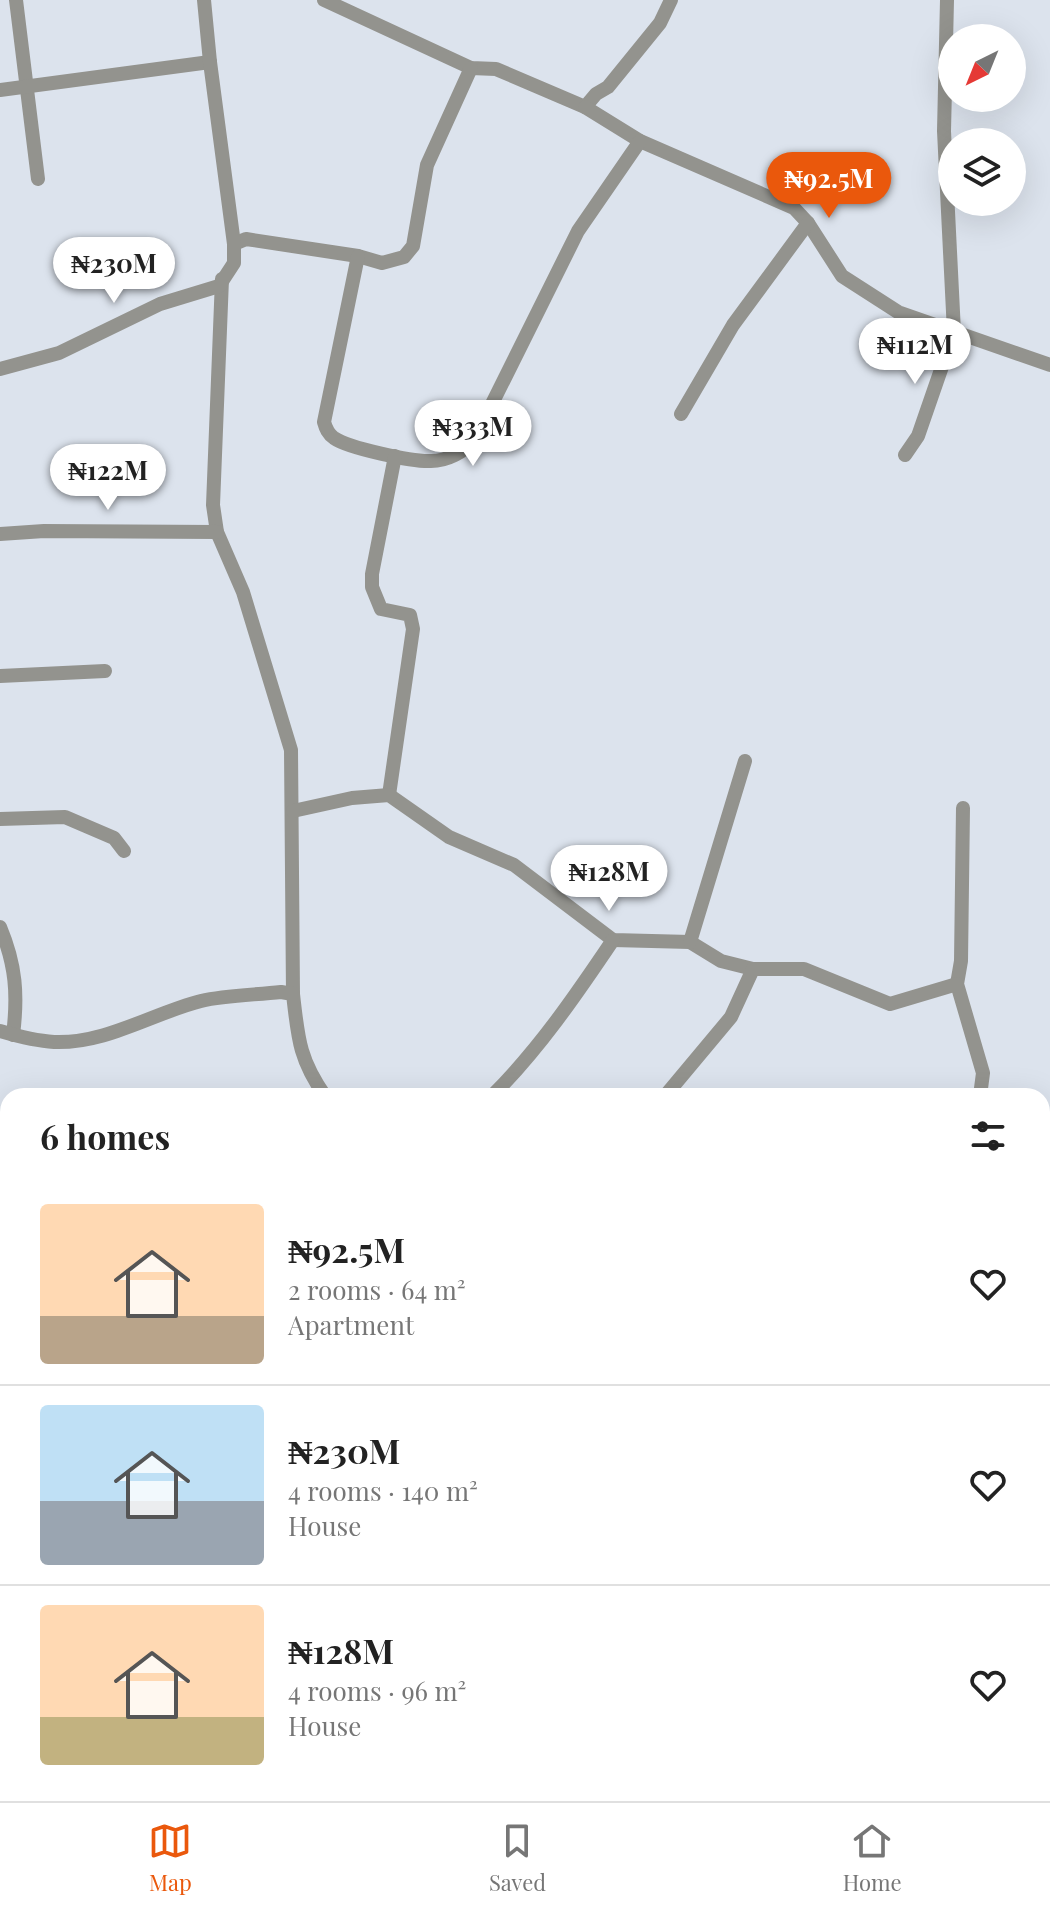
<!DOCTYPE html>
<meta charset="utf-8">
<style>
body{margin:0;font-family:"Playfair Display",serif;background:#f2f2f2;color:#222;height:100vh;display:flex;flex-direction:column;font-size:30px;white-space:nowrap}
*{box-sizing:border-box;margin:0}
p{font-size:26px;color:#767676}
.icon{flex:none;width:44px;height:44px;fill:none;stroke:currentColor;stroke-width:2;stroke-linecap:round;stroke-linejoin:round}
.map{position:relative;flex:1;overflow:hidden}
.details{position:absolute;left:0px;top:1088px;width:1050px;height:714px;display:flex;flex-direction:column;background:#fff;border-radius:24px 24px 0 0;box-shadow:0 8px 32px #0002}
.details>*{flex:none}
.needle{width:52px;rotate:223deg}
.tools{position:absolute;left:938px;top:24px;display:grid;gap:16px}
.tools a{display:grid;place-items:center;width:88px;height:88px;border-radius:50%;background:#fff;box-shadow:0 8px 32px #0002;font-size:40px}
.price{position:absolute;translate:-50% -68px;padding:0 18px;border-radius:28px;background:#fff;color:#222;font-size:26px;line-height:52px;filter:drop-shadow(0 2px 4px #0008)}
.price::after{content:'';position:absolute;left:50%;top:48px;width:24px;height:18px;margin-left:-12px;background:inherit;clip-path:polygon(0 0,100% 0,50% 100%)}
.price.current{background:#ea580c;color:#fff}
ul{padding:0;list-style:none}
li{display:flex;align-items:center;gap:24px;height:200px;padding:0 40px}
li+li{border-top:2px solid #e0e0e0}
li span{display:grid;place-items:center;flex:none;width:224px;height:160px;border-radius:8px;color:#555}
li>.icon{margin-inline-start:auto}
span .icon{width:96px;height:96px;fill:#fffc;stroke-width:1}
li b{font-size:34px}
h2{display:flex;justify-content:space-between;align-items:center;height:96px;padding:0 40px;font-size:34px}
.menu{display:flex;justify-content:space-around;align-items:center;height:112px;border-top:2px solid #e0e0e0;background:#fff;font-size:22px;color:#767676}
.menu a{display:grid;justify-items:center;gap:4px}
.menu .current{color:#ea580c}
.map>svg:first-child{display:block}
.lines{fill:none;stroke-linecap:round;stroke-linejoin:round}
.minor{stroke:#93938e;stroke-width:14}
</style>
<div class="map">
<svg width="1050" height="1801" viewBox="0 0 1050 1801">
<rect width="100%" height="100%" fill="#dce3ed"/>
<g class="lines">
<!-- minor -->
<g class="minor">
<path d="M 16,0 L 38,179"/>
<path d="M 324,0 L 471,68 L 496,69 L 585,107 L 596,94 L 608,87 L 660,23 L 671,0"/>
<path d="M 0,90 L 210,62"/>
<path d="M 585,107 L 640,141 L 794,208 L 808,223 L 842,276 L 898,312 L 1050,365"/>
<path d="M 234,244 L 246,239 L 358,256 L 382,263 L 404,257 L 413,246 L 427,165 L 471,68"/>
<path d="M 358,256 L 324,422 C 326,429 328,434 334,438 C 348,448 413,462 431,461 C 447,461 464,452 474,440 L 578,231 L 640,141"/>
<path d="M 222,279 L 213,505 L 217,532 L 243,592 L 291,750 L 293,994"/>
<path d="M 0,369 L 59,353 L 160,304 L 219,286 L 234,263 L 234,244 L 210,62 L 204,0"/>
<path d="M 681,414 L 733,325 L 808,223"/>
<path d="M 905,455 L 918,436 L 954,332 L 944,131 L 947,0"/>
<path d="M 0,534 L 44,531 L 217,532"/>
<path d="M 0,676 L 105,671"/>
<path d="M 389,795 L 413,629 L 410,615 L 381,609 L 372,587 L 372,574 L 395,456"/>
<path d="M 963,808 L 961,961 L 957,984 L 983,1073 L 980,1096"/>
<path d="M 293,811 L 352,798 L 389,795 L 449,837 L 514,865 L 613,940 L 690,942 L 721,961 L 753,969 L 804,969 L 890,1004 L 957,984"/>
<path d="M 0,819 L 65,817 L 114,838 L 124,851"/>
<path d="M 0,927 C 16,965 18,995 13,1035"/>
<path d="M 690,942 L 745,761"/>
<path d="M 0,1031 C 17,1036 37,1041 54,1042 C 106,1044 153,1013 201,1001 C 226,995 255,995 281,992 L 293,994 C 298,1038 299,1059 325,1096"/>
<path d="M 492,1096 C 539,1049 576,995 613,940"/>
<path d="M 665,1096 L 731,1017 L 753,969"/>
<path d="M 1042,1281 L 1050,1269"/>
<path d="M 1042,1425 L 1050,1423"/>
<path d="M 0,1572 L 8,1583"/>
<path d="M 0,1667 L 8,1658"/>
<path d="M 1042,1681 L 1050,1688"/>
<path d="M 208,1794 L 212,1801"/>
<path d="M 650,1794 L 658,1801"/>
<path d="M 938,1794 L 945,1801"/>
<path d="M 34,1801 L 40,1794"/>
<path d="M 635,1801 L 639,1794"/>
</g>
</g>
</svg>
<div class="tools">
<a><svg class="needle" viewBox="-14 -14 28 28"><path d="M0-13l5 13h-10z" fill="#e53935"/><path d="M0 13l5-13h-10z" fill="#767676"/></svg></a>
<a><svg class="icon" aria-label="layers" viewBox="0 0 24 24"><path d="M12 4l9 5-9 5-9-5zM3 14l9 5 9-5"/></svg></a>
</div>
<b class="price current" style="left:829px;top:220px">₦92.5M</b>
<b class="price" style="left:114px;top:305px">₦230M</b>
<b class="price" style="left:915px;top:386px">₦112M</b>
<b class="price" style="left:473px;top:468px">₦333M</b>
<b class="price" style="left:108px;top:512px">₦122M</b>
<b class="price" style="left:609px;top:913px">₦128M</b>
<section class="details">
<h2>6 homes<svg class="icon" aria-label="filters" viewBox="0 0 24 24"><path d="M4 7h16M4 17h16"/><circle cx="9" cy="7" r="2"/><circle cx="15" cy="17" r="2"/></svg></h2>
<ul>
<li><span style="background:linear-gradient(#ffd9b3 70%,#b9a48a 0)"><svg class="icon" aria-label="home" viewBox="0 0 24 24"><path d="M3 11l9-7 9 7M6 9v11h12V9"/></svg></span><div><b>₦92.5M</b><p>2 rooms · 64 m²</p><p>Apartment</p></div><svg class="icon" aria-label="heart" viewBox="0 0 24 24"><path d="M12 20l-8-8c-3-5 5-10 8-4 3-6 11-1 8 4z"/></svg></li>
<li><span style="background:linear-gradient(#bfe0f5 60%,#9aa5b1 0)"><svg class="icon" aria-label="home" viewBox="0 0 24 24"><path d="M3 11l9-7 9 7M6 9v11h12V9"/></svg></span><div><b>₦230M</b><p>4 rooms · 140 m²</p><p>House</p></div><svg class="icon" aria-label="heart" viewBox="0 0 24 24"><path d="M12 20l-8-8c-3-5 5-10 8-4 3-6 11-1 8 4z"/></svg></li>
<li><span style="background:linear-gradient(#ffd9b3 70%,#c2b280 0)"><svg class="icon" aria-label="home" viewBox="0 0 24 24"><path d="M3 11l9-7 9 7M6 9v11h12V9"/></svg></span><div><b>₦128M</b><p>4 rooms · 96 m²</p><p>House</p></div><svg class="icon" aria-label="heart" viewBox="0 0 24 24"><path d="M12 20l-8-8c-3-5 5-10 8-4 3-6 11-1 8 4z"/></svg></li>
</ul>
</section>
</div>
<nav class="menu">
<a class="current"><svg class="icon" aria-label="map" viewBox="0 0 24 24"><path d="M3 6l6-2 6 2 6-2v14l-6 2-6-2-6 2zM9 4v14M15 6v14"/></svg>Map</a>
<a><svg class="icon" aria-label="saved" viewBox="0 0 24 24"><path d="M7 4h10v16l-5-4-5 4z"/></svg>Saved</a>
<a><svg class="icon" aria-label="home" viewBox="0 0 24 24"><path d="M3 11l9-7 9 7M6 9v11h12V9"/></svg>Home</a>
</nav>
